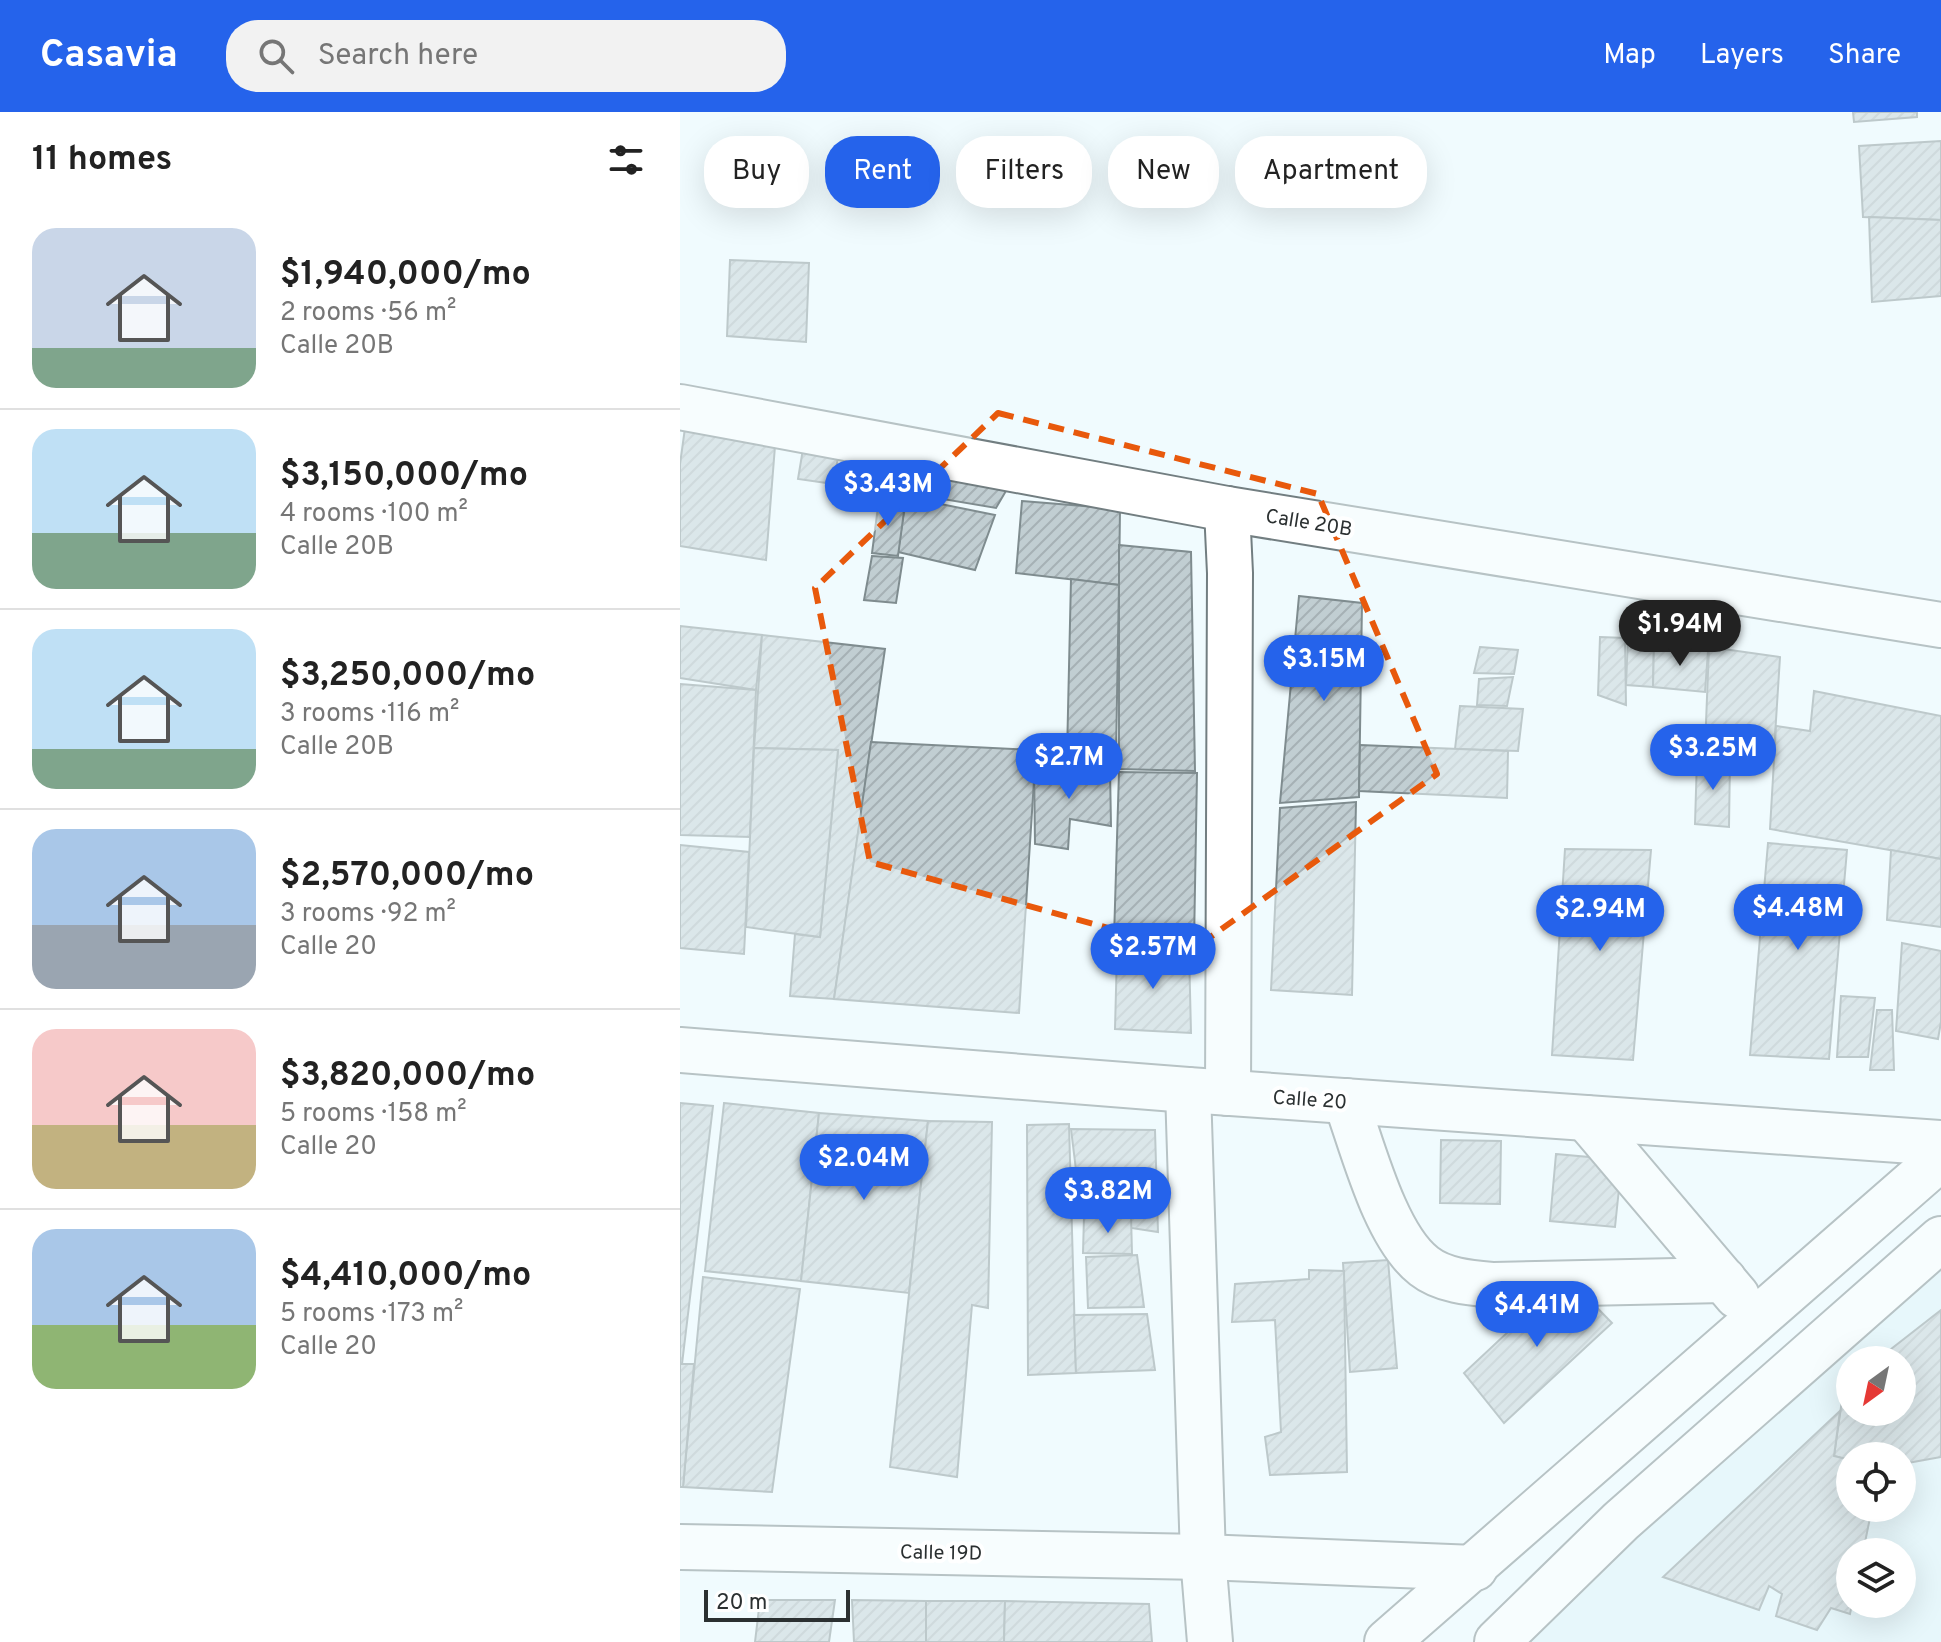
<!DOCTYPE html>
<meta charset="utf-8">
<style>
body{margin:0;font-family:Overpass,sans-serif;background:#f2f2f2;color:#222;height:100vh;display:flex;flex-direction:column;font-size:30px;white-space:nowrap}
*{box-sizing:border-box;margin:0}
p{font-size:26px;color:#767676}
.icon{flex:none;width:44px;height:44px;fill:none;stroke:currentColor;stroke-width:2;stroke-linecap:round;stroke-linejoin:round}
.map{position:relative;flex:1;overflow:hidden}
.sheet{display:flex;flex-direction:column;background:#fff;width:680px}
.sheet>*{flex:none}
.hud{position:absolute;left:24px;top:24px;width:760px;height:72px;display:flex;gap:16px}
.needle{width:52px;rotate:213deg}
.fabs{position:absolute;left:1156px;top:1234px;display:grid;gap:16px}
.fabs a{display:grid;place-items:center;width:80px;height:80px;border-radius:50%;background:#fff;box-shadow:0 8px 32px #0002;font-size:40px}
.scale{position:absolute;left:24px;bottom:20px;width:146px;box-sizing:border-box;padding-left:8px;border:4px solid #2b3031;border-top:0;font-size:22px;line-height:28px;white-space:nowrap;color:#2b3031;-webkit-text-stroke:6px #fff;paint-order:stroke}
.price{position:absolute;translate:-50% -68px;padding:0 18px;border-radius:28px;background:#2563eb;color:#fff;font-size:26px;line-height:52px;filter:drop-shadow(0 2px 4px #0008)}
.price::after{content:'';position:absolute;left:50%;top:48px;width:24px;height:18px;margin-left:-12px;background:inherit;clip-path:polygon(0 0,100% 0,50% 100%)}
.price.on{background:#222;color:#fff}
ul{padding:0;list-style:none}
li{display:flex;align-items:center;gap:24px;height:200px;padding:0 32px}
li+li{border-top:2px solid #e0e0e0}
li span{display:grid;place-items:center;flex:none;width:224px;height:160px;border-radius:24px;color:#555}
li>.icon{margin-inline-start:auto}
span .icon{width:96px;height:96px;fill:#fffc;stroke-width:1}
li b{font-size:34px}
h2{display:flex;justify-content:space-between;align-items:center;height:96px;padding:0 32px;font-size:34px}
.tag{padding:0 28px;border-radius:32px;background:#fff;box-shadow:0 8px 32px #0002;font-size:28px;line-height:72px}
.tag.on{background:#2563eb;color:#fff}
header{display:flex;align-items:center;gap:48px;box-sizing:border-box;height:112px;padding:0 40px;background:#2563eb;color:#fff}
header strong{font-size:38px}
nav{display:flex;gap:44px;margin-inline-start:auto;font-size:28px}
.search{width:560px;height:72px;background:#f2f2f2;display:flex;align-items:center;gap:20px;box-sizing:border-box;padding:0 28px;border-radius:32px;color:#767676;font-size:30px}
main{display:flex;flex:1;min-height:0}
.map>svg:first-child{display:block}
.built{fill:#dbf2f8;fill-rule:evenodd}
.building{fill:url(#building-hatch);stroke:#7f8c8f;stroke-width:2}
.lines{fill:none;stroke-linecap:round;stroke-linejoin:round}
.minor-casing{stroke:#727e81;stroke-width:48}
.minor{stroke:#fff;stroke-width:44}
.marked{fill:none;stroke:#e8590c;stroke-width:6;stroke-dasharray:16 10;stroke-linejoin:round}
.labels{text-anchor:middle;stroke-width:8;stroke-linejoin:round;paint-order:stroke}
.street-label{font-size:20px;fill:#2b3031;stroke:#fff}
</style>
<header>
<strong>Casavia</strong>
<div class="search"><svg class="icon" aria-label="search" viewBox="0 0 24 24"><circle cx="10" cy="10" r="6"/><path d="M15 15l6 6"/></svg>Search here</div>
<nav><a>Map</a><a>Layers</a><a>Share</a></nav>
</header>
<main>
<section class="sheet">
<h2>11 homes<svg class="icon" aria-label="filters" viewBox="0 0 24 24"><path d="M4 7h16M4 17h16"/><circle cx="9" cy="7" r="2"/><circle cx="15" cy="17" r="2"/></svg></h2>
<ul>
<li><span style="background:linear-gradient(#c9d6e8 75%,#7fa58c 0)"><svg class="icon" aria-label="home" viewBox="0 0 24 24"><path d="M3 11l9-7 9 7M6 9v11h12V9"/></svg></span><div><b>$1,940,000/mo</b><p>2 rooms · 56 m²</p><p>Calle 20B</p></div></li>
<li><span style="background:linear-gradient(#bfe0f5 65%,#7fa58c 0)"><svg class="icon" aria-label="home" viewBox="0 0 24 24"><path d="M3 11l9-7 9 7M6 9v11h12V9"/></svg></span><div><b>$3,150,000/mo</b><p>4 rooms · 100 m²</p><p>Calle 20B</p></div></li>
<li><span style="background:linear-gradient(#bfe0f5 75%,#7fa58c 0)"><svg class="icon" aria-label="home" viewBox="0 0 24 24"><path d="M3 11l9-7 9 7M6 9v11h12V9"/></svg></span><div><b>$3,250,000/mo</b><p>3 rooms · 116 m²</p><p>Calle 20B</p></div></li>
<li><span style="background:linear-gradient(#a9c7e8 60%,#9aa5b1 0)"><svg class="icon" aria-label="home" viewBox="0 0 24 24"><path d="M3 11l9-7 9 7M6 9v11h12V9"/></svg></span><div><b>$2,570,000/mo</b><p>3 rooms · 92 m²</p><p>Calle 20</p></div></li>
<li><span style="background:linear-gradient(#f6c9c9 60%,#c2b280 0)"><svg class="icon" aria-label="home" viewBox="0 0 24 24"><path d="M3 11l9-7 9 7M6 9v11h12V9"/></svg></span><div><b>$3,820,000/mo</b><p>5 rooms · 158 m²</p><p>Calle 20</p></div></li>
<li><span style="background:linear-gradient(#a9c7e8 60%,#8fb573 0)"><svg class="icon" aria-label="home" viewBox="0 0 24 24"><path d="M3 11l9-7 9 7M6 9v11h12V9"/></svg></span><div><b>$4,410,000/mo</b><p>5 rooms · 173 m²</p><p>Calle 20</p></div></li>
</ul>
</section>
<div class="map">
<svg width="1261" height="1530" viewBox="0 0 1261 1530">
<defs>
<pattern id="building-hatch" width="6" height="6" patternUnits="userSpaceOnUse" patternTransform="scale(2)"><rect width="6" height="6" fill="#c1ced2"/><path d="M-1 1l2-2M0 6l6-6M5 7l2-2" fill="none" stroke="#a6b1b5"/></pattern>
</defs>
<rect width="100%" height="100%" fill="#f0fbfe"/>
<!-- built -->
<path class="built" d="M 1261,1141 L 1261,1530 L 845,1530 ZM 1170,1248 L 1222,1248 L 1222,1300 L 1170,1300 ZM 1170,1344 L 1222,1344 L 1222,1396 L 1170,1396 ZM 1170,1440 L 1222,1440 L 1222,1492 L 1170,1492 Z"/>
<!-- building -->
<g class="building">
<path d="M 1173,0 L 1237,0 L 1237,5 L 1174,10 Z"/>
<path d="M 1261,29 L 1261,108 L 1183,105 L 1179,34 Z"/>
<path d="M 1189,105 L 1261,108 L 1261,184 L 1192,190 Z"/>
<path d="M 50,148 L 129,151 L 126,230 L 47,224 Z"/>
<path d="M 5,316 L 95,334 L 86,448 L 0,434 L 0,352 Z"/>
<path d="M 123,337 L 158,344 L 154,372 L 118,367 Z"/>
<path d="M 199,356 L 225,359 L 223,379 L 199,376 Z"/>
<path d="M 230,357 L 330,372 L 316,396 L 227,381 Z"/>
<path d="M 226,385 L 315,403 L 295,458 L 218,440 Z"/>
<path d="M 199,387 L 225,392 L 218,444 L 192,441 Z"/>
<path d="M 342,389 L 440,397 L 439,473 L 336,461 Z"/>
<path d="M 439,433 L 511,440 L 515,659 L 439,657 Z"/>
<path d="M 192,444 L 223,446 L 216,491 L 184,488 Z"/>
<path d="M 391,467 L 439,473 L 436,643 L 387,643 Z"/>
<path d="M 619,484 L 682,491 L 679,685 L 600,691 Z"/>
<path d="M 0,514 L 82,523 L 76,578 L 0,566 Z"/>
<path d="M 82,523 L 205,537 L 154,887 L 110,884 L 115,822 L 140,825 L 158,638 L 74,636 Z"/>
<path d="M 920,525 L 945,526 L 946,593 L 918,583 Z"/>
<path d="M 948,525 L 974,531 L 973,575 L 946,573 Z"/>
<path d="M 974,531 L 1028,539 L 1025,580 L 973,575 Z"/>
<path d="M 800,535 L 838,538 L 834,562 L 794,561 Z"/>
<path d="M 1029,535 L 1100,545 L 1094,640 L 1025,636 Z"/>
<path d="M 833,565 L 827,594 L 797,593 L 799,567 Z"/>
<path d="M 0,572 L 76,578 L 70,725 L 0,723 Z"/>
<path d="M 1134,579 L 1261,604 L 1261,747 L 1090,717 L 1096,614 L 1130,619 Z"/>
<path d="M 780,594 L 843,597 L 838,639 L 775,637 Z"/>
<path d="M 191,630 L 356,638 L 339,901 L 154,887 Z"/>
<path d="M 680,633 L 828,639 L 827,686 L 679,679 Z"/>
<path d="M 74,636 L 158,638 L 140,825 L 66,815 Z"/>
<path d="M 1017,646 L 1050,647 L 1049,715 L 1015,712 Z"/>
<path d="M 354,652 L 430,658 L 431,714 L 390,707 L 388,737 L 355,732 Z"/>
<path d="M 439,660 L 517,661 L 514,832 L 434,826 Z"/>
<path d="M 676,690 L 672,883 L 591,878 L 600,696 Z"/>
<path d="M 1088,731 L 1167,738 L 1149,947 L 1070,943 Z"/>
<path d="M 0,733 L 69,740 L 64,842 L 0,836 Z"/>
<path d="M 885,737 L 971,738 L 953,948 L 872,943 Z"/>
<path d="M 1211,738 L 1261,747 L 1261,815 L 1207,808 Z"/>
<path d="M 1222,831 L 1261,839 L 1261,910 L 1258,927 L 1216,919 Z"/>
<path d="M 509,838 L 511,921 L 435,917 L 437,840 Z"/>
<path d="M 1161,884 L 1195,886 L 1188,945 L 1157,945 Z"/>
<path d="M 1197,898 L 1212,898 L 1214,958 L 1190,958 Z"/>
<path d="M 0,991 L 33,994 L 2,1252 L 0,1252 Z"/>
<path d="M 44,991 L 139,1001 L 121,1169 L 25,1159 Z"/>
<path d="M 139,1001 L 248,1009 L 229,1181 L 121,1169 Z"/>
<path d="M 248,1009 L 312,1010 L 308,1196 L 292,1193 L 277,1365 L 210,1355 Z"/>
<path d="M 389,1012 L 396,1261 L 348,1263 L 347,1013 Z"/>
<path d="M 391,1017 L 475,1018 L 478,1120 L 451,1116 L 451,1096 L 401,1099 Z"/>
<path d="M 761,1028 L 821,1029 L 820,1092 L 760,1091 Z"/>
<path d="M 876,1042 L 942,1048 L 935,1115 L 870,1109 Z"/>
<path d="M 451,1103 L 452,1142 L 403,1141 L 404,1104 Z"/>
<path d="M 457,1143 L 464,1195 L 408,1196 L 406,1145 Z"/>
<path d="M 708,1148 L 717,1256 L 670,1260 L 663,1151 Z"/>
<path d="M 629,1158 L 664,1159 L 667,1360 L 590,1363 L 585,1325 L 601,1320 L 595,1208 L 552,1210 L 555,1172 L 629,1167 Z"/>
<path d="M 23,1165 L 120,1177 L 92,1380 L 3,1375 Z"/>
<path d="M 887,1165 L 932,1211 L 824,1311 L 784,1261 Z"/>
<path d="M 1261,1198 L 1261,1345 L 1222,1352 L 1222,1344 L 1170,1344 L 1170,1348 L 1154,1344 L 1164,1274 L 1170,1269 L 1170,1300 L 1222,1300 L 1222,1248 L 1197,1248 Z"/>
<path d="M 467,1202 L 475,1258 L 396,1261 L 394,1203 Z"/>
<path d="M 0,1252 L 14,1252 L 3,1375 L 0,1375 Z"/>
<path d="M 1160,1299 L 1154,1344 L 1170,1348 L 1170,1396 L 1192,1396 L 1183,1440 L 1170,1440 L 1170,1492 L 1172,1492 L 1170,1502 L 1151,1496 L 1137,1518 L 1096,1504 L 1102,1482 L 1089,1474 L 1079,1498 L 983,1465 Z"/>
<path d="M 80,1488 L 155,1488 L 149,1530 L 75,1530 Z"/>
<path d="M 172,1488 L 246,1489 L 246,1530 L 174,1530 Z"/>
<path d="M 246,1489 L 325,1489 L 324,1530 L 246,1530 Z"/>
<path d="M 325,1489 L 469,1492 L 472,1530 L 324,1530 Z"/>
</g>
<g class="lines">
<defs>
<g id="minor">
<path d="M 0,295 L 547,397 L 1261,513"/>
<path d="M 547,397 L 550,461 L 548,981"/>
<path d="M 0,938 L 508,978 L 1261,1031"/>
<path d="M 508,978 L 523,1445 L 530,1530"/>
<path d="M 666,989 C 683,1036 705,1124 744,1154 C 763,1169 791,1171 814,1173 L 1044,1168"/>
<path d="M 906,1006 L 1057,1184"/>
<path d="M 0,1435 L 523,1445 L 795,1456"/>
<path d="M 707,1530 L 1261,1046"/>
<path d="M 817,1530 L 941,1409 L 1261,1127"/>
</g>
</defs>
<!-- minor casing -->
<use href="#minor" class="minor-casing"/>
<!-- minor -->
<use href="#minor" class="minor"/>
</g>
<!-- marked area -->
<path d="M0 0H1261V1530H0ZM 318,301 L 638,382 L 757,662 L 511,839 L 190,750 L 135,476 Z" fill="#f0fbfe" fill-opacity=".55" fill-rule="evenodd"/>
<path class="marked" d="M 318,301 L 638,382 L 757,662 L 511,839 L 190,750 L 135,476 Z"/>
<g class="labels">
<!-- street labels -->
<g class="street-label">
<text transform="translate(629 410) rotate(9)" y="7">Calle 20B</text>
<text transform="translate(630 987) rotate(4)" y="7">Calle 20</text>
<text transform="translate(261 1440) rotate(1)" y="7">Calle 19D</text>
</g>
</g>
</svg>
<div class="fabs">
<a><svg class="needle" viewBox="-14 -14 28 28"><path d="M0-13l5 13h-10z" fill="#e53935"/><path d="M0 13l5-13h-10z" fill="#767676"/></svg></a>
<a><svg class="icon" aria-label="locate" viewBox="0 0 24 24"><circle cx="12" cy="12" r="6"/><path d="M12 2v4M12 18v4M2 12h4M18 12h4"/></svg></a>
<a><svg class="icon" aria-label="layers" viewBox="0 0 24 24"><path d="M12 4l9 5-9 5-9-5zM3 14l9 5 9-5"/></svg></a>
</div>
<div class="scale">20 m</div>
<b class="price" style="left:208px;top:416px">$3.43M</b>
<b class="price on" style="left:1000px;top:556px">$1.94M</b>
<b class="price" style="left:644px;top:591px">$3.15M</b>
<b class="price" style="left:1033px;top:680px">$3.25M</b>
<b class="price" style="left:389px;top:689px">$2.7M</b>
<b class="price" style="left:1118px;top:840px">$4.48M</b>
<b class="price" style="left:920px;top:841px">$2.94M</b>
<b class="price" style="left:473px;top:879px">$2.57M</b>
<b class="price" style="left:184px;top:1090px">$2.04M</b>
<b class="price" style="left:428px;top:1123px">$3.82M</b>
<b class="price" style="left:857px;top:1237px">$4.41M</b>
<div class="hud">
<a class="tag">Buy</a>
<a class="tag on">Rent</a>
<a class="tag">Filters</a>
<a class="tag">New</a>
<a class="tag">Apartment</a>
</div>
</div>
</main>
